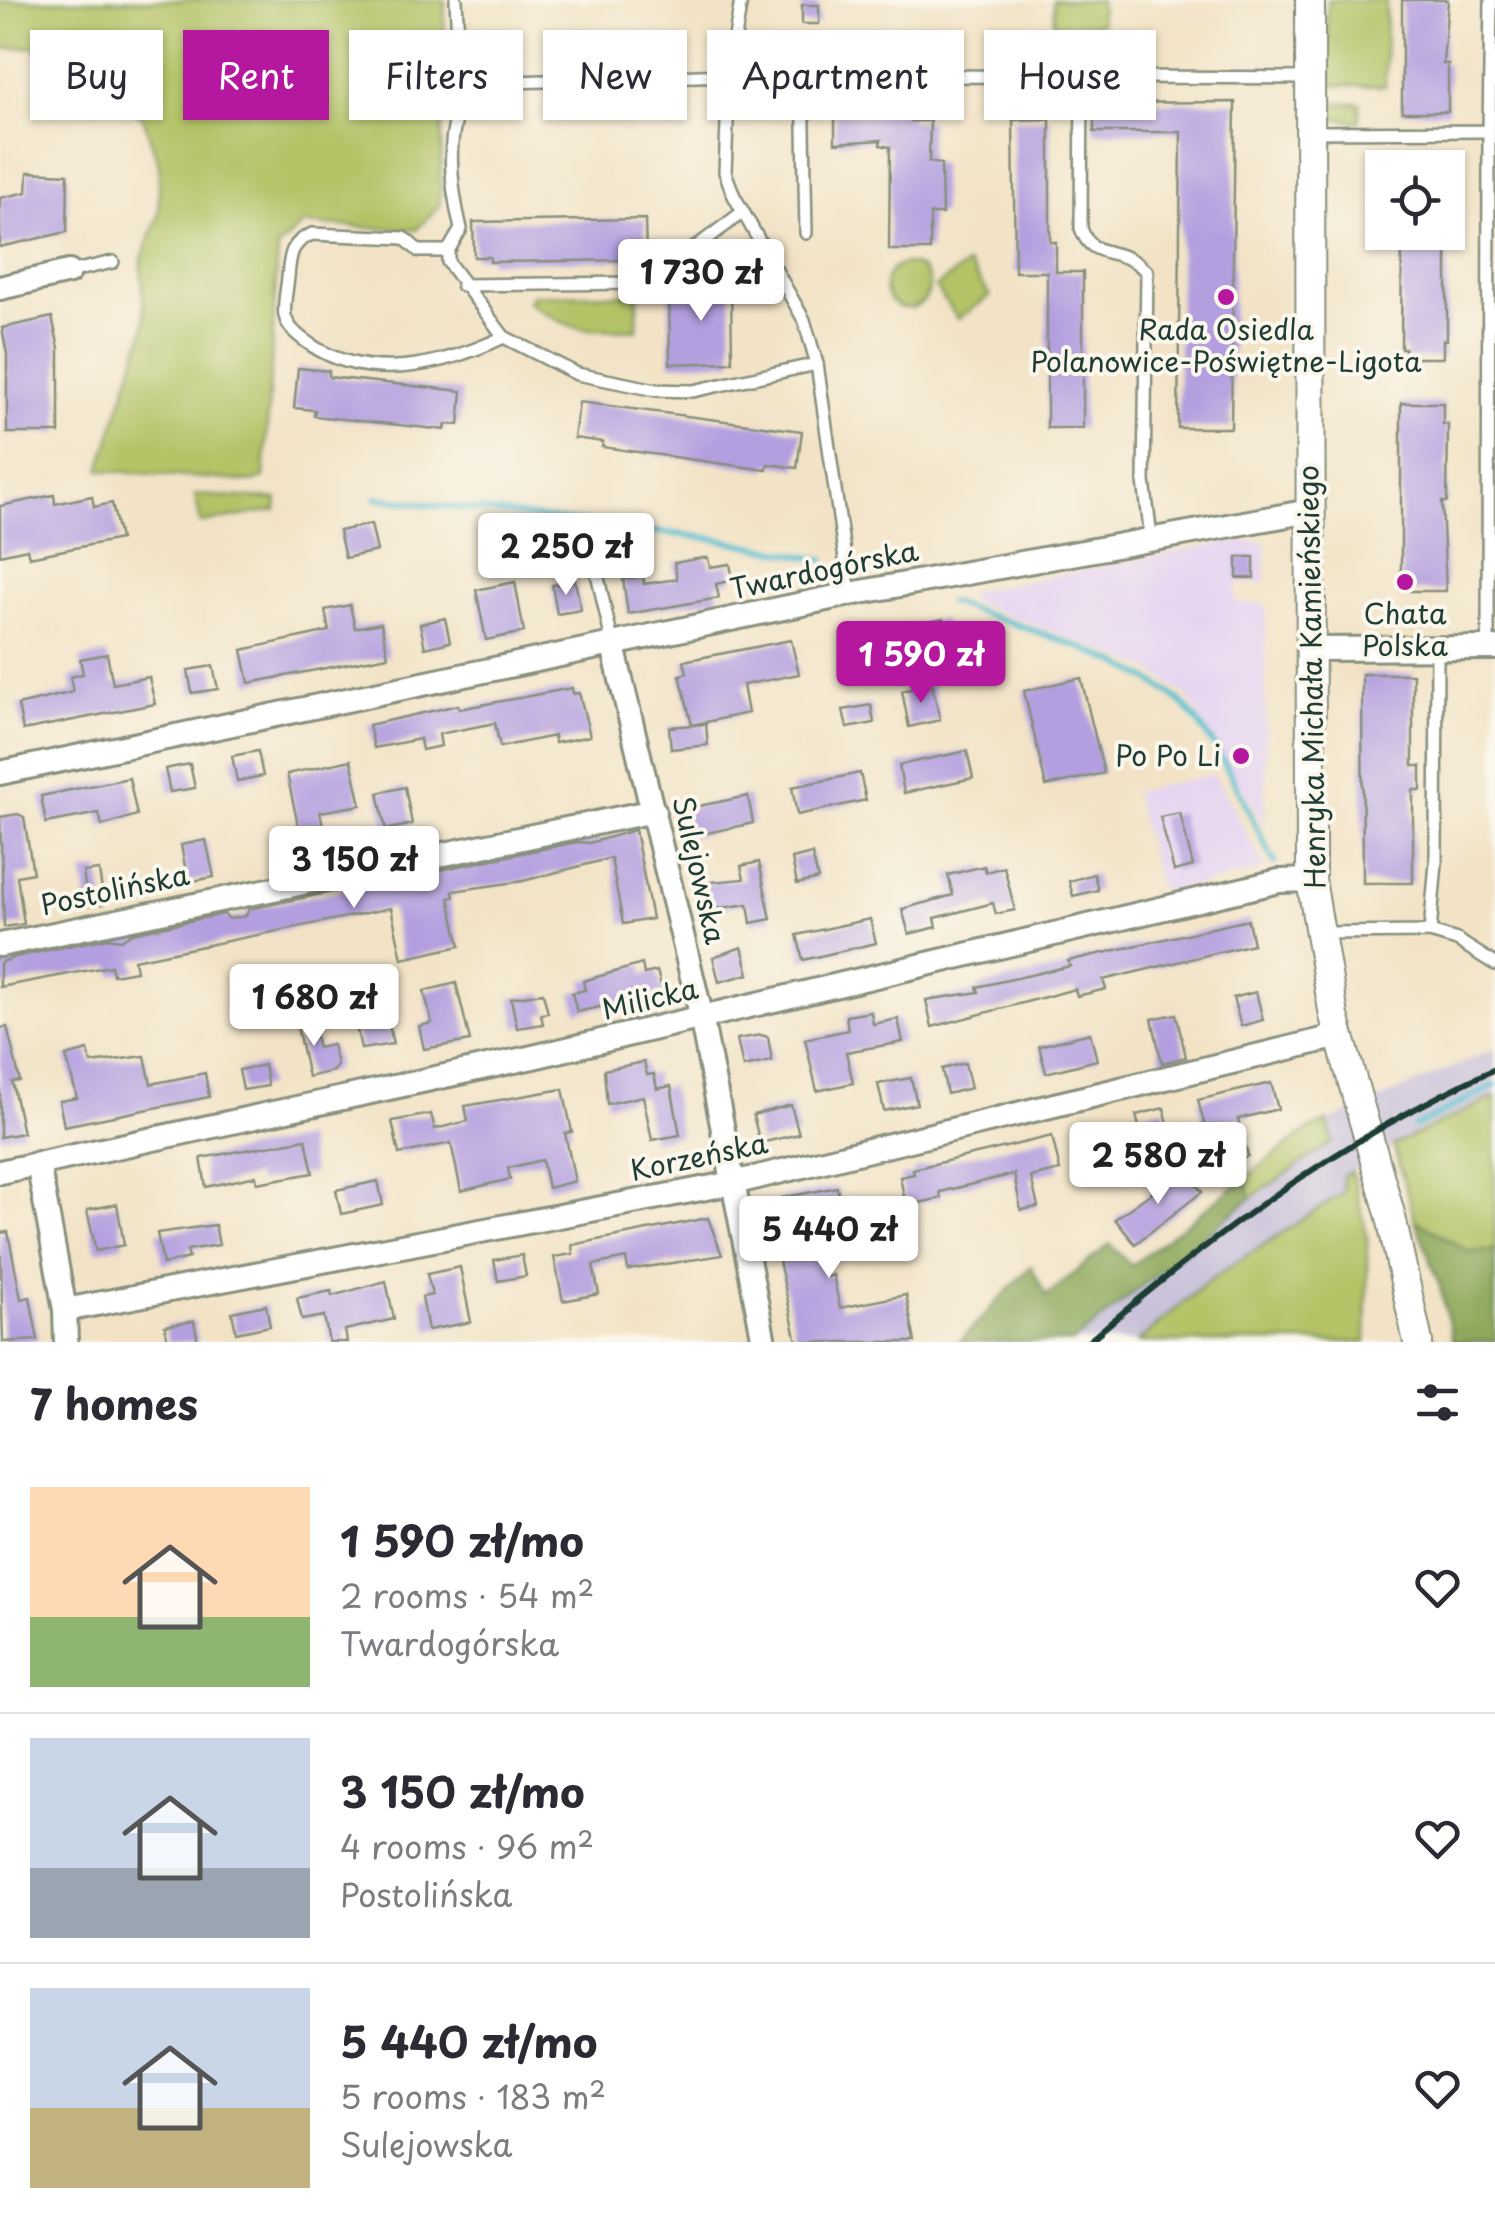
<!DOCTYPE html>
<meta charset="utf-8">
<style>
body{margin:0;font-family:"Playpen Sans",sans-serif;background:#f7f7f7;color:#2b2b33;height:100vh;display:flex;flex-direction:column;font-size:38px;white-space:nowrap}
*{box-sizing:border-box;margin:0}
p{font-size:32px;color:#7c7c81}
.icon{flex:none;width:55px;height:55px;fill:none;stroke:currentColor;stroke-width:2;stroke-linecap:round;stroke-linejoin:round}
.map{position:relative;height:1342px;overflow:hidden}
.panel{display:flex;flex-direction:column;background:#fff;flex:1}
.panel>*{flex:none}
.banner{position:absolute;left:30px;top:30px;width:1435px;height:90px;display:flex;gap:20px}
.tools{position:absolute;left:1365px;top:150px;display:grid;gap:20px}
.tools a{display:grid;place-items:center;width:100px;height:100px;border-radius:0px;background:#fff;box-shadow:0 2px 8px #0004;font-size:50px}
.price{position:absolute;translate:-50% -85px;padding:0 22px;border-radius:10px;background:#fff;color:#222;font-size:32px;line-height:65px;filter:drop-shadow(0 2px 5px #0008)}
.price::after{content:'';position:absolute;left:50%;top:60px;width:30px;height:22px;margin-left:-15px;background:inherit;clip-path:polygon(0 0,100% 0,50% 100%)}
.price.selected{background:#b5179e;color:#fff}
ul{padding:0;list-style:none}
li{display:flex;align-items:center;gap:30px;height:250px;padding:0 30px}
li+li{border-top:2px solid #e1e1e2}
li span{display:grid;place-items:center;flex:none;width:280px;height:200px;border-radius:0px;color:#555}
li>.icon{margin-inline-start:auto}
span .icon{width:120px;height:120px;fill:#fffc;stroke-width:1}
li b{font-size:42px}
h2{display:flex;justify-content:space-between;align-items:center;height:120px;padding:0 30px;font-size:42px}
.chip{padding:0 35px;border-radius:0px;background:#fff;box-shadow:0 2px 8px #0004;font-size:35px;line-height:90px}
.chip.selected{background:#b5179e;color:#fff}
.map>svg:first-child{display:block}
.built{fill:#e5d3f1}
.industrial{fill:#c7c0d9}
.green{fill:#b3c366;stroke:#69804d;stroke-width:2.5}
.forest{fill:#8ea95b;stroke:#567348;stroke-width:2.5}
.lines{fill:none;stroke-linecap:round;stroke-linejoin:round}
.stream{stroke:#53bdcf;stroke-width:6}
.building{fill:#b39fdf}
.service-casing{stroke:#88907d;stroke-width:16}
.minor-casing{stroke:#88907d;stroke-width:28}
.tertiary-casing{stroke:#88907d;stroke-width:32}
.service{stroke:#fff;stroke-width:11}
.minor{stroke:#fff;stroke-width:22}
.tertiary{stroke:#fff;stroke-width:28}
.rail{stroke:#1f3d34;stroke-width:6}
.poi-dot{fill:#b5179e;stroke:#fbf7ec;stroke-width:4}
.labels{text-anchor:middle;stroke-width:8;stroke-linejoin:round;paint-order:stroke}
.poi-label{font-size:28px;fill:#1f3d34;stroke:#fbf7ec}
.street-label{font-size:28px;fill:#1f3d34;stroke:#fbf7ec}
</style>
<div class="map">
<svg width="1495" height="1342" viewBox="0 0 1495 1342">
<rect width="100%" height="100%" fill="#fbf7ec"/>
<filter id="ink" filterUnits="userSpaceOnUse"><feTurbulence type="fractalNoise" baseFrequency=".01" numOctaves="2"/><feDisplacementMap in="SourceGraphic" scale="20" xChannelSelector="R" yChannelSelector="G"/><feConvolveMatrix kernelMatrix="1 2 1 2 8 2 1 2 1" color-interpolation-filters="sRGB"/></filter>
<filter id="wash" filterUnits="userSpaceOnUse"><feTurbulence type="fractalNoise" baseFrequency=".0048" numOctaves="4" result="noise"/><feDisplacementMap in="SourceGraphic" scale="40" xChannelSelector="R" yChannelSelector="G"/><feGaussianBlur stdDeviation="2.25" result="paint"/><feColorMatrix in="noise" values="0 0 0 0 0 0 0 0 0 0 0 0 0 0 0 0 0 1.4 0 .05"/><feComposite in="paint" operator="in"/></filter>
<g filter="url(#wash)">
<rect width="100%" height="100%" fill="#f2e3c6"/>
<!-- built -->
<g class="built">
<path d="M 1261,541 L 1266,545 L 1265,583 L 1236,584 L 1235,602 L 1266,604 L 1265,826 L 1186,695 L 1148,668 L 970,601 L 969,592 L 1223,543 Z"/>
<path d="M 1214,774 L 1266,869 L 1162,894 L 1133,792 Z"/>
</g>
<!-- industrial -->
<path class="industrial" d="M 1495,1049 L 1495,1097 L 1425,1127 L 1343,1176 L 1344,1193 L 1208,1281 L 1138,1342 L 1073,1342 L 1189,1244 L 1333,1142 L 1328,1122 Z"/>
<!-- green -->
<g class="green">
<path d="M 0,0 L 445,0 L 440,205 L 416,230 L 303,224 L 278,247 L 264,477 L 253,482 L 100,470 L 145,327 L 141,261 L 159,213 L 159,164 L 143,117 L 33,47 L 0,48 Z"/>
<path d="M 1053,0 L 1100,0 L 1101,24 L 1054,24 Z"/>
<path d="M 1327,0 L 1386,0 L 1385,86 L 1329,85 Z"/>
<path d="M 1327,103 L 1360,103 L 1359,122 L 1326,117 Z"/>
<circle cx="907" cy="286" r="22"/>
<path d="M 968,264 L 990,296 L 958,319 L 935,287 Z"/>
<path d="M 638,294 L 637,330 C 580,328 579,336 528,302 L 533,295 Z"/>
<path d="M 195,495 L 277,499 L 276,510 L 201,523 Z"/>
<path d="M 1495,1097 L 1495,1250 L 1470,1252 L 1415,1220 L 1393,1145 Z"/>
<path d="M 1328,1122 L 1333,1142 L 1251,1198 L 1245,1178 L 1309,1129 Z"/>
<path d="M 1352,1171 L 1368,1240 L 1366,1342 L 1138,1342 L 1208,1281 L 1343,1193 L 1343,1176 Z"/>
</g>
<!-- forest -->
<g class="forest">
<path d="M 1245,1178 L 1251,1198 L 1073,1342 L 959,1342 L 1031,1266 L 1046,1296 L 1110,1244 L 1131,1266 Z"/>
<path d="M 1415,1220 L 1470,1252 L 1495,1250 L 1495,1342 L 1453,1342 L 1439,1283 Z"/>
</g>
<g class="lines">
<!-- stream -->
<g class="stream">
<path d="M 376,498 L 716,539 L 824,560"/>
<path d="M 949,602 C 1015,626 1142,659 1187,709 C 1225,752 1248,814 1275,863"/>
<path d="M 1415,1127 L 1495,1085"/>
</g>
</g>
<g id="blocks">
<!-- building -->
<g class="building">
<path d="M 1402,0 L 1448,0 L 1443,64 L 1448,64 L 1448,112 L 1402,112 Z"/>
<rect x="802" y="5" width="17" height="19"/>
<path d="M 835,102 L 911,102 L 911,121 L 930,121 L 929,162 L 941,164 L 942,214 L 930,214 L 930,250 L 889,250 L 890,147 L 880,145 L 881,140 L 835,143 Z"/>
<path d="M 1235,102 L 1231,428 L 1178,428 L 1181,132 L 1094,132 L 1094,103 Z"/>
<path d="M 1050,119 L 1050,242 L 1056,242 L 1056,272 L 1083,272 L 1083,428 L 1047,428 L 1047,272 L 1015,272 L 1013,120 Z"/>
<path d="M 28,172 L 68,174 L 67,232 L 0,247 L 0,198 L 27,192 Z"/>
<path d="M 645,219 L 646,254 L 629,254 L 629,260 L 490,262 L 490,257 L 474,257 L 473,222 Z"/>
<path d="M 1402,232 L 1447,232 L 1447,340 L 1443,340 L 1443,358 L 1405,358 L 1405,348 L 1401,348 Z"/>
<path d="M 731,284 L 732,362 L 670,364 L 669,286 Z"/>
<path d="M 52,317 L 59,348 L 59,433 L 7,433 L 7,354 L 2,328 Z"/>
<path d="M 298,368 L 329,371 L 329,377 L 462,391 L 459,425 L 446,424 L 445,430 L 314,416 L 315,410 L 294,408 Z"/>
<path d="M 579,402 L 802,431 L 797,468 L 768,464 L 767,470 L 602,447 L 603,442 L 574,438 Z"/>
<path d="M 1401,403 L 1443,403 L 1443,424 L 1448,424 L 1447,502 L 1442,502 L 1446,591 L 1401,591 Z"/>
<path d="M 54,495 L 55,504 L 92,496 L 94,507 L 112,503 L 120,539 L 29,557 L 27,549 L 0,555 L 0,506 Z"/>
<path d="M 371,524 L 377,551 L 345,558 L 339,531 Z"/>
<rect x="1237" y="557" width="17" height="21"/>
<path d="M 702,558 L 708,558 L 710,567 L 730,564 L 733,580 L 716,584 L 719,598 L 628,614 L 623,579 L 643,576 L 644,584 L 677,579 L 674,563 Z"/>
<path d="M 575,581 L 581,610 L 557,614 L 552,585 Z"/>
<path d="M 515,582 L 524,632 L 486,640 L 476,590 Z"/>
<path d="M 350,605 L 355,628 L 381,623 L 388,656 L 249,683 L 242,650 L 329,631 L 325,610 Z"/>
<path d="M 445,618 L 450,642 L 425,648 L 420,624 Z"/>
<path d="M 943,619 L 950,658 L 929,663 L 925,645 L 911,644 L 908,626 Z"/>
<path d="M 791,640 L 799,674 L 743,685 L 748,713 L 692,725 L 680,675 L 687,673 L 684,661 Z"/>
<path d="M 107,654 L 113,684 L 149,677 L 155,704 L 23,730 L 18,705 L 73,692 L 70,677 L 83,674 L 80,659 Z"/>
<path d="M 213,666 L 218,689 L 192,693 L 188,670 Z"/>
<path d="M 1362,674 L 1413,674 L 1413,766 L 1421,766 L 1421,790 L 1413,790 L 1413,883 L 1363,883 Z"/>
<path d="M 1081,678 L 1104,773 L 1046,786 L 1024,691 Z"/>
<path d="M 932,684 L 940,720 L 909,727 L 902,691 Z"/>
<path d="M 572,688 L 573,694 L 579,693 L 590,736 L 555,743 L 554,736 L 500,747 L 495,723 L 439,734 L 441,746 L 422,750 L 420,739 L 374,748 L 369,725 L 458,705 L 459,709 Z"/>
<path d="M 871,705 L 874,723 L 847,728 L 843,710 Z"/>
<path d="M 706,724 L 708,745 L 671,749 L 669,727 Z"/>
<path d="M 258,751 L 263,776 L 237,781 L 232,756 Z"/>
<path d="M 967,751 L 973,778 L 904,793 L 899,765 Z"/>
<path d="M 351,760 L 361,805 L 320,812 L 325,834 L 301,839 L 287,774 Z"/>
<path d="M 190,764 L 195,788 L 170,792 L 165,769 Z"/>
<path d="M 860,773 L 866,800 L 797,815 L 792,787 Z"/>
<path d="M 129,778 L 137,815 L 102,826 L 99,813 L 46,823 L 41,796 Z"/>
<path d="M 405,787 L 412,824 L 386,830 L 378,793 Z"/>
<path d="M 748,796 L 753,823 L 689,837 L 684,809 Z"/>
<path d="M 1180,813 L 1193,866 L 1174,871 L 1160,817 Z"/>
<path d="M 18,814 L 24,817 L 33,873 L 17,876 L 24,924 L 4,927 L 0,817 Z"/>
<path d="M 635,830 L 652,919 L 623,924 L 611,858 L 523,881 L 453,891 L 454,897 L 449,898 L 460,946 L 402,959 L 391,908 L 134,960 L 136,971 L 113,975 L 111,966 L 0,987 L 0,963 L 15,957 L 107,938 L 121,940 L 132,933 L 224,914 L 229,919 L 246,916 L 249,909 L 577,842 L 589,843 Z"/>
<path d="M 206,840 L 214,877 L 188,882 L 181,845 Z"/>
<path d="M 812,854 L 818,879 L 797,884 L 792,859 Z"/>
<path d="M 759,862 L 771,919 L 751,923 L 748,904 L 714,909 L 713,902 L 703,903 L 701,883 L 744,879 L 741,866 Z"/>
<path d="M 984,866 L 986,872 L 1004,867 L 1015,910 L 996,914 L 993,903 L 935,918 L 937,927 L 909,934 L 902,909 L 953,895 L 948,875 Z"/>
<path d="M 99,870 L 104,904 L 88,906 L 83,872 Z"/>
<path d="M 1094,874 L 1098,890 L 1073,896 L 1069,881 Z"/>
<path d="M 870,919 L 876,943 L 803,960 L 797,935 Z"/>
<path d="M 1248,920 L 1253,944 L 1103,980 L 1106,989 L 1077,996 L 1075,989 L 932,1027 L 926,1000 L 979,992 L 977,987 L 1070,966 L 1068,961 L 1081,958 Z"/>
<path d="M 742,947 L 749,974 L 719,982 L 713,957 Z"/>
<path d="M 642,964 L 644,974 L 657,971 L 663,993 L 577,1012 L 572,993 L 585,990 L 583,981 Z"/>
<path d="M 456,983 L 470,1041 L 424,1049 L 419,1026 L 432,1023 L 424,991 Z"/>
<path d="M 1256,992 L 1263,1020 L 1241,1026 L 1233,998 Z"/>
<path d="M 543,993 L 548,1013 L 541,1014 L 543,1024 L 517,1028 L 511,998 Z"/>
<path d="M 871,1012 L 873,1024 L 898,1019 L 903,1042 L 846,1052 L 853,1083 L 817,1091 L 805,1039 L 848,1030 L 846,1016 Z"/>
<path d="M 310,1013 L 318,1048 L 332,1045 L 337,1065 L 333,1071 L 308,1077 L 295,1017 Z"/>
<path d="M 1176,1014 L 1186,1057 L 1162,1063 L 1152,1019 Z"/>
<path d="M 388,1020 L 393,1044 L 361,1049 L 356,1025 Z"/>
<path d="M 7,1027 L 20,1081 L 12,1082 L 23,1133 L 0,1137 L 0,1028 Z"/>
<path d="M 1090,1033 L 1097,1060 L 1046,1073 L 1039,1046 Z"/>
<path d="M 761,1035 L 768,1037 L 772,1061 L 743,1067 L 737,1039 Z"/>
<path d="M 88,1050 L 91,1063 L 145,1056 L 151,1084 L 205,1073 L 209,1097 L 64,1126 L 59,1101 L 77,1098 L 66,1056 Z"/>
<path d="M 644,1062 L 647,1075 L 654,1074 L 657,1089 L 671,1086 L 680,1135 L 652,1140 L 643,1096 L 607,1104 L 604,1070 Z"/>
<path d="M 965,1063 L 971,1088 L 947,1094 L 942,1069 Z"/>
<path d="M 264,1065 L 268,1086 L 243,1090 L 239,1070 Z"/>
<path d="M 911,1078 L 917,1104 L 884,1111 L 878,1084 Z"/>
<path d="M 1271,1083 L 1278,1109 L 1238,1119 L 1248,1156 L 1217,1174 L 1198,1100 Z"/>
<path d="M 563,1089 L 572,1132 L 565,1133 L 575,1181 L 548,1188 L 542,1160 L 508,1168 L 510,1179 L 461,1191 L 451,1143 L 399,1154 L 392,1121 L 431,1114 L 435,1129 L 468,1121 L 465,1106 Z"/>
<path d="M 791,1105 L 799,1134 L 760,1143 L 753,1115 Z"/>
<path d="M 1164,1108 L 1169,1128 L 1141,1135 L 1136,1115 Z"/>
<path d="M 1052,1136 L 1060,1170 L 1031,1177 L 1038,1207 L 1021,1210 L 1014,1174 L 940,1192 L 941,1198 L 906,1206 L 900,1177 L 914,1174 L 913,1169 Z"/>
<path d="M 306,1139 L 313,1173 L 257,1183 L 256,1176 L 206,1187 L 201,1158 Z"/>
<path d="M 1184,1170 L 1202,1192 L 1135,1244 L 1115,1219 Z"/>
<path d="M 378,1181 L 383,1205 L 341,1214 L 336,1190 Z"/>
<path d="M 837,1187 L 844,1221 L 817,1226 L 827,1277 L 833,1275 L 840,1308 L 906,1295 L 915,1342 L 797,1342 L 779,1261 L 786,1260 L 778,1217 L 781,1198 Z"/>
<path d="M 117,1204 L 124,1245 L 96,1251 L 87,1210 Z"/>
<path d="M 708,1218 L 722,1255 L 628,1270 L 626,1258 L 593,1265 L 599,1294 L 563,1301 L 554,1257 L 573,1254 L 572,1245 Z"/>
<path d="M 215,1225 L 219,1245 L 187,1250 L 189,1258 L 163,1264 L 157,1233 Z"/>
<path d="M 8,1232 L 21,1299 L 30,1297 L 38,1340 L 3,1342 L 0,1233 Z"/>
<path d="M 522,1255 L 526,1276 L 498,1281 L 494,1260 Z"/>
<path d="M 460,1267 L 471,1322 L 428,1330 L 422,1297 L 432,1295 L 427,1274 Z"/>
<path d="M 386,1281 L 394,1319 L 345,1330 L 347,1342 L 329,1342 L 324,1316 L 302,1320 L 297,1298 L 331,1291 L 332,1296 Z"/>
<path d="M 266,1305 L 270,1326 L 236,1333 L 232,1312 Z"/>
<path d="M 194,1321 L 198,1342 L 168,1342 L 165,1326 Z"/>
</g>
</g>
</g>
<g filter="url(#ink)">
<use href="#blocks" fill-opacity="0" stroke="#88907d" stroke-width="2.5"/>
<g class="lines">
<defs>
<g id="service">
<path d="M 456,0 L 458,38 L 484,83"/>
<path d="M 741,0 L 729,75 L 725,172 L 734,196 L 804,320 L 817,364 L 850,594"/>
<path d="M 803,76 L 806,233"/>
<path d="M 1082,77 L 1081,228 C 1092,263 1120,243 1147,272 L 1144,481 L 1151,537"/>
<path d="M 1310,132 L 1489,131 L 1491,0"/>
<path d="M 448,251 L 419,251 L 404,238 L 312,234 C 290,243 290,256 288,277 C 287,289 283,305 285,316 C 288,329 301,338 311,345 C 370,384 444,365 504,337"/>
<path d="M 69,272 L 113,262"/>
<path d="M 462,285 L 641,283 L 653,279 L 743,212"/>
<path d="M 817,364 L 693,391 L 656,390 L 577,374 L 504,337 L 448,262 L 448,251 L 461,229 C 451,187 438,107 484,83 L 729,75 L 1308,78"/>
<path d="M 588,532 L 613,646"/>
<path d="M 1488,648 L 1489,131"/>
<path d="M 1430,932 L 1436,863 L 1437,649"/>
<path d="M 1323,933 L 1430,932 L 1457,940 L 1495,964"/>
</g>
<g id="minor">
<path d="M 0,288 L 69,272"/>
<path d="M 613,646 L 699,1006 L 764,1342"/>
<path d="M 1309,649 L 1495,648"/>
<path d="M 0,773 L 850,594 L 1310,511"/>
<path d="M 0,945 L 654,811"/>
<path d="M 38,1163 L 65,1310 L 66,1342"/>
<path d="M 0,1172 L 533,1057 L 1279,881 L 1311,880"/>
<path d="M 65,1310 L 733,1183 L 1339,1036"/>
</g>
<path id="tertiary" d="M 1310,0 L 1311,880 L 1334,1016 L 1391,1217 L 1418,1342"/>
</defs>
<!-- service casing -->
<use href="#service" class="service-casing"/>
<!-- minor casing -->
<use href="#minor" class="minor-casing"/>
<!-- tertiary casing -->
<use href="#tertiary" class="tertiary-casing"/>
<!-- service -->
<use href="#service" class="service"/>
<!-- minor -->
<use href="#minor" class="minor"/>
<!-- tertiary -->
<use href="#tertiary" class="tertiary"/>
<!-- rail -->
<path class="rail" d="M 1088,1342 C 1219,1230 1338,1141 1495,1069"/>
</g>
</g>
<!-- markers -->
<g class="poi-dot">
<circle cx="1226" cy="297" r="10"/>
<circle cx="1405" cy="582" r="10"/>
<circle cx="1241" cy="756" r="10"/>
</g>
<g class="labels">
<!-- poi labels -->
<g class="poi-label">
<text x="1226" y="340">Rada Osiedla<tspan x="1226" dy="32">Polanowice-Poświętne-Ligota</tspan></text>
<text x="1405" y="624">Chata<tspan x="1405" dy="32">Polska</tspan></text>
<text x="1221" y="766" text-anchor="end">Po Po Li</text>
</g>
<!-- street labels -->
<g class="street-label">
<text transform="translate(824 570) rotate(-12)" y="10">Twardogórska</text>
<text transform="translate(1312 677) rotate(-91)" y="10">Henryka Michała Kamieńskiego</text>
<text transform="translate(699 870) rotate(77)" y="10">Sulejowska</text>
<text transform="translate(115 890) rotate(-12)" y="10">Postolińska</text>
<text transform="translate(650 999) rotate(-13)" y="10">Milicka</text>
<text transform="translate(699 1157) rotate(-12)" y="10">Korzeńska</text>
</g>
</g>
</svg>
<div class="tools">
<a><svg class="icon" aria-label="locate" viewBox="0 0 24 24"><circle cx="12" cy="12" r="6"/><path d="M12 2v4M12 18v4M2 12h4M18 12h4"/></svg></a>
</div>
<b class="price" style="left:701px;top:324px">1 730 zł</b>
<b class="price" style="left:566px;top:598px">2 250 zł</b>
<b class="price selected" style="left:921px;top:706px">1 590 zł</b>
<b class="price" style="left:354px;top:911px">3 150 zł</b>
<b class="price" style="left:314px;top:1049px">1 680 zł</b>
<b class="price" style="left:1158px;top:1207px">2 580 zł</b>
<b class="price" style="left:829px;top:1281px">5 440 zł</b>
<div class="banner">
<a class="chip">Buy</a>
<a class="chip selected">Rent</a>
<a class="chip">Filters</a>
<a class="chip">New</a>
<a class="chip">Apartment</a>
<a class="chip">House</a>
</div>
</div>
<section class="panel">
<h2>7 homes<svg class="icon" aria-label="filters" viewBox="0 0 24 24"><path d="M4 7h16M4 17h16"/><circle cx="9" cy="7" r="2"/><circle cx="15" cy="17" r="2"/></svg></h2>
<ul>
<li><span style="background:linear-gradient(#ffd9b3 65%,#8fb573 0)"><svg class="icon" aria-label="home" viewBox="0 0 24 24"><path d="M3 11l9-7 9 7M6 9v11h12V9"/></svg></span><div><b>1 590 zł/mo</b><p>2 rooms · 54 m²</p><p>Twardogórska</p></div><svg class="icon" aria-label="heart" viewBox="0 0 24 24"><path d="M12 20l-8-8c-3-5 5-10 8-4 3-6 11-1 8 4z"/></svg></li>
<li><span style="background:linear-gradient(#c9d6e8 65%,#9aa5b1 0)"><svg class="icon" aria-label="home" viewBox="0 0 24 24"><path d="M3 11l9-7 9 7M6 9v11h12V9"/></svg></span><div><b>3 150 zł/mo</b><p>4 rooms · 96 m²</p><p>Postolińska</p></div><svg class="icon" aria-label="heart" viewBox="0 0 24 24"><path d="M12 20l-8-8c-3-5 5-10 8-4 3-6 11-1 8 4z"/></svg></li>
<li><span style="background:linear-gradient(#c9d6e8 60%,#c2b280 0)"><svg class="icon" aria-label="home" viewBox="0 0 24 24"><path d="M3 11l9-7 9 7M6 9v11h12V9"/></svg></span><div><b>5 440 zł/mo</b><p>5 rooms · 183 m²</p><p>Sulejowska</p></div><svg class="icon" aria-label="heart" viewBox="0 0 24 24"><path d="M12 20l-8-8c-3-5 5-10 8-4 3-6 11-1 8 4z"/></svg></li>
</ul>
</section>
